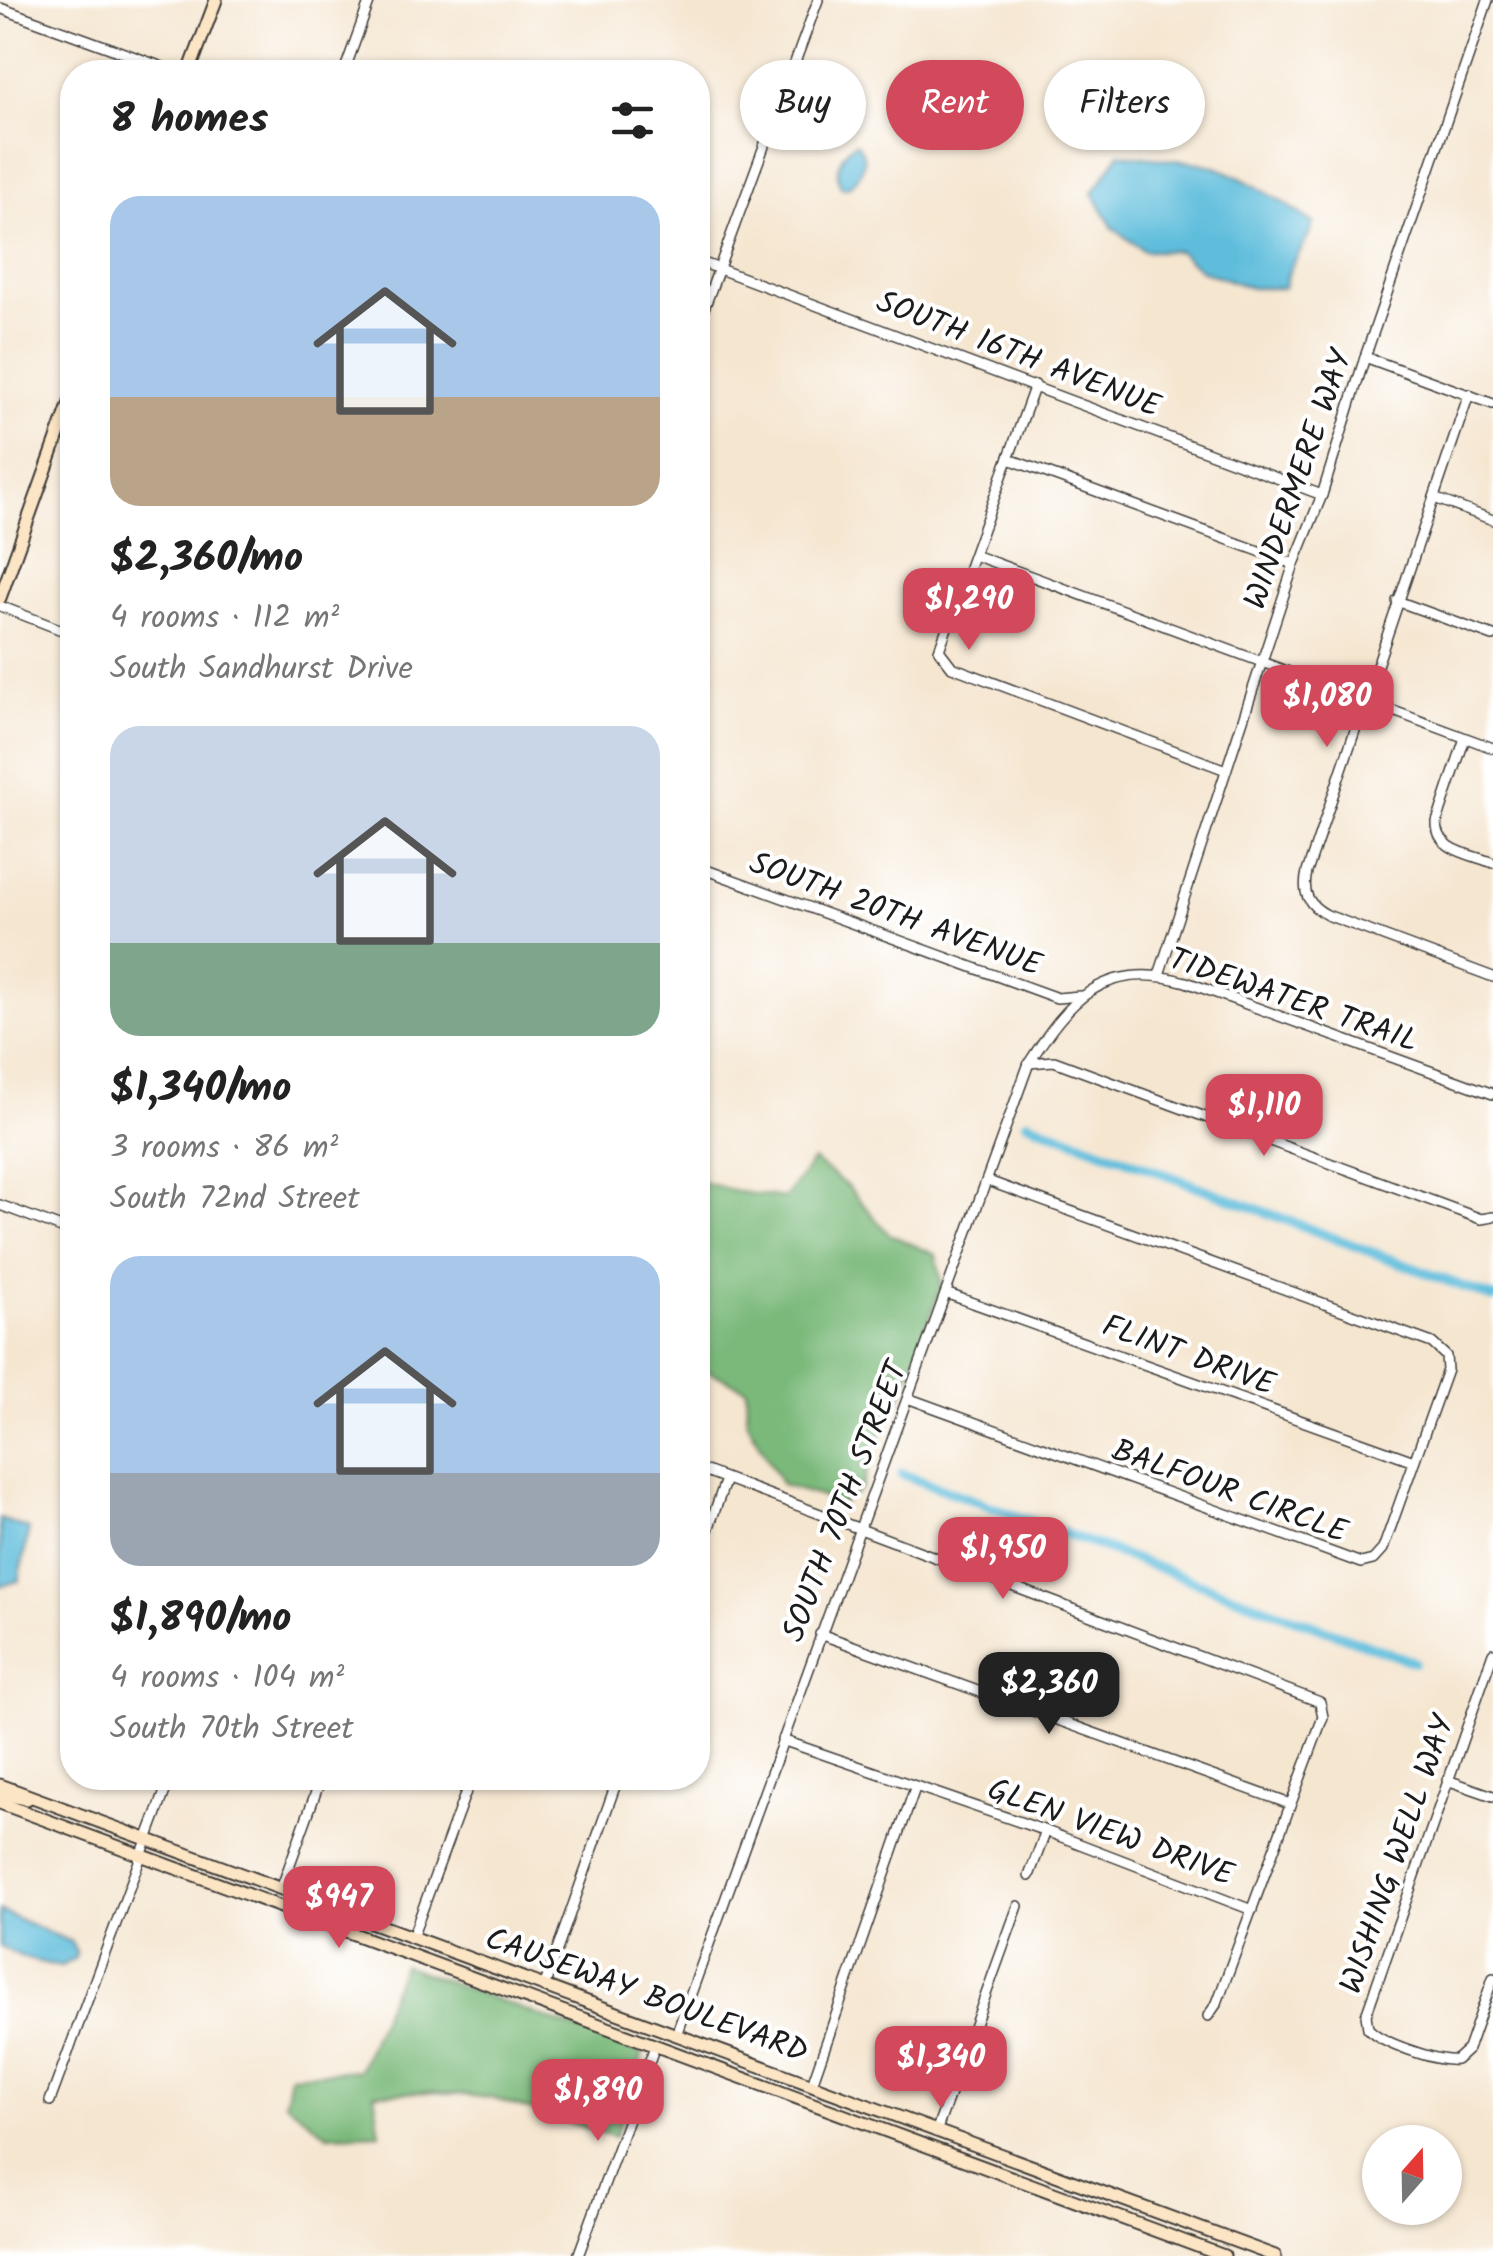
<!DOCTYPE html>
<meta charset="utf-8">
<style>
body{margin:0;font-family:Kalam,sans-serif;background:#f2f2f2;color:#222;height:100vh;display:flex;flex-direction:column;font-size:38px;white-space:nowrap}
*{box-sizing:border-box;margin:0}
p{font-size:32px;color:#767676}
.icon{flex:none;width:55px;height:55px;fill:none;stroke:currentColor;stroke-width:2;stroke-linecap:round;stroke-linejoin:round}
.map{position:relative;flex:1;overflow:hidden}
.details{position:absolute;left:60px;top:60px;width:650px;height:1730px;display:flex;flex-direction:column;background:#fff;border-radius:40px;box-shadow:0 2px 8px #0004}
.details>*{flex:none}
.banner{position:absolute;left:740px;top:60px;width:602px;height:90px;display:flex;gap:20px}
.needle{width:65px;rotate:20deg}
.buttons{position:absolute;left:1362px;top:2125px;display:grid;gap:20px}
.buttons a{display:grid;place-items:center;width:100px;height:100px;border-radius:50%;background:#fff;box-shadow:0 2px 8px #0004;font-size:50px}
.price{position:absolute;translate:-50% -85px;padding:0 22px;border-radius:20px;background:#d1495b;color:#fff;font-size:32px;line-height:65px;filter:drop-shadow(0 2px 5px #0008)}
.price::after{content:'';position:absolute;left:50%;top:60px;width:30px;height:22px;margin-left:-15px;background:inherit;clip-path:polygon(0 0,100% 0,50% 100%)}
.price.current{background:#222;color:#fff}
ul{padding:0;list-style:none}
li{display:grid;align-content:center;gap:20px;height:530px;padding:0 50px}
li span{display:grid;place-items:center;height:310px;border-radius:30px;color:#555}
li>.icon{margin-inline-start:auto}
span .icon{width:180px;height:180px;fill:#fffc;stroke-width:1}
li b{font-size:42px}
h2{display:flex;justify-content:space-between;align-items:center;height:120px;padding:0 50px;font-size:42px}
.chip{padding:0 35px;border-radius:45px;background:#fff;box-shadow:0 2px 8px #0004;font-size:35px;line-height:90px}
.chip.current{background:#d1495b;color:#fff}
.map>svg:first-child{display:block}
.forest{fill:#7ab97a;stroke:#4b6a4b;stroke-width:2.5}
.water{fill:#5ebddc;stroke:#3d6c7c;stroke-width:2.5}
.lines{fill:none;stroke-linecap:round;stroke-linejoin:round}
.canal{stroke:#5ebddc;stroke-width:10}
.street-casing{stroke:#3d3a37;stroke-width:12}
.secondary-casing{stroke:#3d3a37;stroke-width:15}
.street{stroke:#fff;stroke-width:9}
.secondary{stroke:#fce5c4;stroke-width:11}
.labels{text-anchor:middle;stroke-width:8;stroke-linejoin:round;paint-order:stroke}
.street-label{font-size:32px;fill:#1c1c1c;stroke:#fff}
</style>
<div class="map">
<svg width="1493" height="2256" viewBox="0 0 1493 2256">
<rect width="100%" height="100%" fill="#fff"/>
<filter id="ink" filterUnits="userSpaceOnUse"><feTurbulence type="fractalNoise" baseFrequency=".01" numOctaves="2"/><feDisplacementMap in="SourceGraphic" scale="20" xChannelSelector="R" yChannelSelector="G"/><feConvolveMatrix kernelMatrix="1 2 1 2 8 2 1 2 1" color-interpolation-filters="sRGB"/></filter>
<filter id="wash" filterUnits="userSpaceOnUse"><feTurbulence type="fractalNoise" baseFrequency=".0048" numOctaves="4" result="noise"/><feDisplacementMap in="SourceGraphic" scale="40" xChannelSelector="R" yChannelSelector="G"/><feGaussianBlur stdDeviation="2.25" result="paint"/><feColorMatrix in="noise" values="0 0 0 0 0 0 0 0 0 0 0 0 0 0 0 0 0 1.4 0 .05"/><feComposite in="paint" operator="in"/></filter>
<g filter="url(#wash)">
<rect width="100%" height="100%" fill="#f5e6d0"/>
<!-- forest -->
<g class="forest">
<path d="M 813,1160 L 848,1187 L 889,1234 L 936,1255 L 942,1284 L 921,1343 L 901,1397 L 876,1442 L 862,1488 L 842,1503 L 782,1485 L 747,1421 L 746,1388 L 698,1367 L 698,1204 L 703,1182 L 739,1192 L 785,1198 Z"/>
<path d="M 403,1965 L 643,2054 L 615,2137 L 491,2098 L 437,2092 L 374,2093 L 380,2133 L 328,2135 L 285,2102 L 290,2075 L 359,2070 Z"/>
</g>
<!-- water -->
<g class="water">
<path d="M 855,143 C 871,154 862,180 846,188 L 841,187 C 833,172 841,152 855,143 Z"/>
<path d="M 1120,153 C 1147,159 1173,159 1200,163 C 1231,168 1287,204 1313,223 C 1307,248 1288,262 1284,288 L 1251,288 L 1202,271 L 1178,251 L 1144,251 L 1113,228 L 1093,193 Z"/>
<path d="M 0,1519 L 29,1529 L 19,1581 L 0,1586 Z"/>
<path d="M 0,1911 L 71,1942 L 76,1951 L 75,1958 L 60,1967 L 27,1959 L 0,1947 Z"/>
</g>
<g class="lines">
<!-- canal -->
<g class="canal">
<path d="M 1027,1122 L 1493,1298"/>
<path d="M 902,1474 L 1414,1662"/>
</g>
</g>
</g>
<g filter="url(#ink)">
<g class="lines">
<defs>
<g id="street">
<path d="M 0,8 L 176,72"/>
<path d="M 344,72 L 370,0"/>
<path d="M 698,261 L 1322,495"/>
<path d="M 698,325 L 818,0"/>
<path d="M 1365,357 L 1493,404"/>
<path d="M 1035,385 L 939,650 L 952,667 L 1226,770"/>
<path d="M 1469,394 L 1307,872 C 1302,893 1308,905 1327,915 L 1493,977"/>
<path d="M 1009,459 L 1294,564"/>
<path d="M 1434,498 L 1493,520"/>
<path d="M 974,555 L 1493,748"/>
<path d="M 1397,601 L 1493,636"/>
<path d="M 0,606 L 72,634"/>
<path d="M 1465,738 L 1437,822 C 1436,851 1471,854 1493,863"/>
<path d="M 698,867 L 1057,998 L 1080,996"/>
<path d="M 1159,975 L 1294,564 L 1322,495 L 1365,357 L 1488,0"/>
<path d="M 1029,1063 L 1054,1061 L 1481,1219 L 1493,1217"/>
<path d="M 0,1205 L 72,1232"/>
<path d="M 948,1294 L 1414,1461"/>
<path d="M 910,1399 L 1361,1563 L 1373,1560 L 1383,1549 L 1447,1370 L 1446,1356 L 1432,1343 L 988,1181"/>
<path d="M 698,1468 L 1320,1702 L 1323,1717 L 1217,2003 L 1208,2016"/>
<path d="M 698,1558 L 726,1479"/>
<path d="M 820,1634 L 1290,1804"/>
<path d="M 1493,1653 L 1366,2015 L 1368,2028 C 1379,2042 1438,2062 1456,2060 L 1468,2049 L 1493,1978"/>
<path d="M 782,1740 L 1046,1831 L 1252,1910"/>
<path d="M 1447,1780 L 1493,1796"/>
<path d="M 1029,1876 L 1046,1831"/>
<path d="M 281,1889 L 321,1778"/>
<path d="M 412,1938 L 471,1778"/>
<path d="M 544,1987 L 618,1778"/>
<path d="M 676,2035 L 1029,1063 C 1069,1000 1104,959 1186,982 L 1493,1094"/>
<path d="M 812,2084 L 915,1788"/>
<path d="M 50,2101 L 170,1778"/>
<path d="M 936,2132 L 1018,1906"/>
<path d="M 578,2256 L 655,2046"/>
</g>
<g id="secondary">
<path d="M 189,72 L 216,0"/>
<path d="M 0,598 L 72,397"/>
<path d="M 0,1785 L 1275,2256"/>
<path d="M 0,1794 L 27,1799"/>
<path d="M 0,1803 L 1224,2256"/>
</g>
</defs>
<!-- street casing -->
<use href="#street" class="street-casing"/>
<!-- secondary casing -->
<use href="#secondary" class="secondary-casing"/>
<!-- street -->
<use href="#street" class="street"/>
<!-- secondary -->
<use href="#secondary" class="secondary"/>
</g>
</g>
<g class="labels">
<!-- street labels -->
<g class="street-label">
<text transform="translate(1019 353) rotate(21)" y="11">SOUTH 16TH AVENUE</text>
<text transform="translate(1297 479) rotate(-71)" y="11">WINDERMERE WAY</text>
<text transform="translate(896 913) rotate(20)" y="11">SOUTH 20TH AVENUE</text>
<text transform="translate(1294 999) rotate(19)" y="11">TIDEWATER TRAIL</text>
<text transform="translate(1189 1354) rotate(20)" y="11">FLINT DRIVE</text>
<text transform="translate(1230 1490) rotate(20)" y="11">BALFOUR CIRCLE</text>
<text transform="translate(844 1501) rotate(-69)" y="11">SOUTH 70TH STREET</text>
<text transform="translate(1111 1831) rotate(20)" y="11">GLEN VIEW DRIVE</text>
<text transform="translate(1396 1854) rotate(-71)" y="11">WISHING WELL WAY</text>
<text transform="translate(647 1994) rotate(20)" y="11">CAUSEWAY BOULEVARD</text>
</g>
</g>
</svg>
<div class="buttons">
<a><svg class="needle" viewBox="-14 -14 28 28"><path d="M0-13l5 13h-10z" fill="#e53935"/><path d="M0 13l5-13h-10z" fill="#767676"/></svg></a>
</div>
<b class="price" style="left:969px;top:653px">$1,290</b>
<b class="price" style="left:1327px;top:750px">$1,080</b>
<b class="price" style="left:1264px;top:1159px">$1,110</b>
<b class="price" style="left:1003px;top:1602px">$1,950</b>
<b class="price current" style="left:1049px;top:1737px">$2,360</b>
<b class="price" style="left:339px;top:1951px">$947</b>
<b class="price" style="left:941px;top:2111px">$1,340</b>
<b class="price" style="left:598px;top:2144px">$1,890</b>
<div class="banner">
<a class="chip">Buy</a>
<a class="chip current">Rent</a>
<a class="chip">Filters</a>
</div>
<section class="details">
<h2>8 homes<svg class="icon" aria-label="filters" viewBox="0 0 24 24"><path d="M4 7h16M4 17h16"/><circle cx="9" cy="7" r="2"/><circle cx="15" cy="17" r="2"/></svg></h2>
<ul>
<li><span style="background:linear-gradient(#a9c7e8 65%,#b9a48a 0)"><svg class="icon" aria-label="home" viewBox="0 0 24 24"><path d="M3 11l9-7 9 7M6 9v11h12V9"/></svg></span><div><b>$2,360/mo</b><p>4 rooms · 112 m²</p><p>South Sandhurst Drive</p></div></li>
<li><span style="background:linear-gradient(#c9d6e8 70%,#7fa58c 0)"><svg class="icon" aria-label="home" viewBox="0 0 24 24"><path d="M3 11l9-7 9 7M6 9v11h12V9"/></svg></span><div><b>$1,340/mo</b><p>3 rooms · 86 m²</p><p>South 72nd Street</p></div></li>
<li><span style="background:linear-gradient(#a9c7e8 70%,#9aa5b1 0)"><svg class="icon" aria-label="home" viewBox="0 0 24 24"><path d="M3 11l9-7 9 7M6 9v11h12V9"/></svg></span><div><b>$1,890/mo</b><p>4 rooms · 104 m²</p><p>South 70th Street</p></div></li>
</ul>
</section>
</div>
